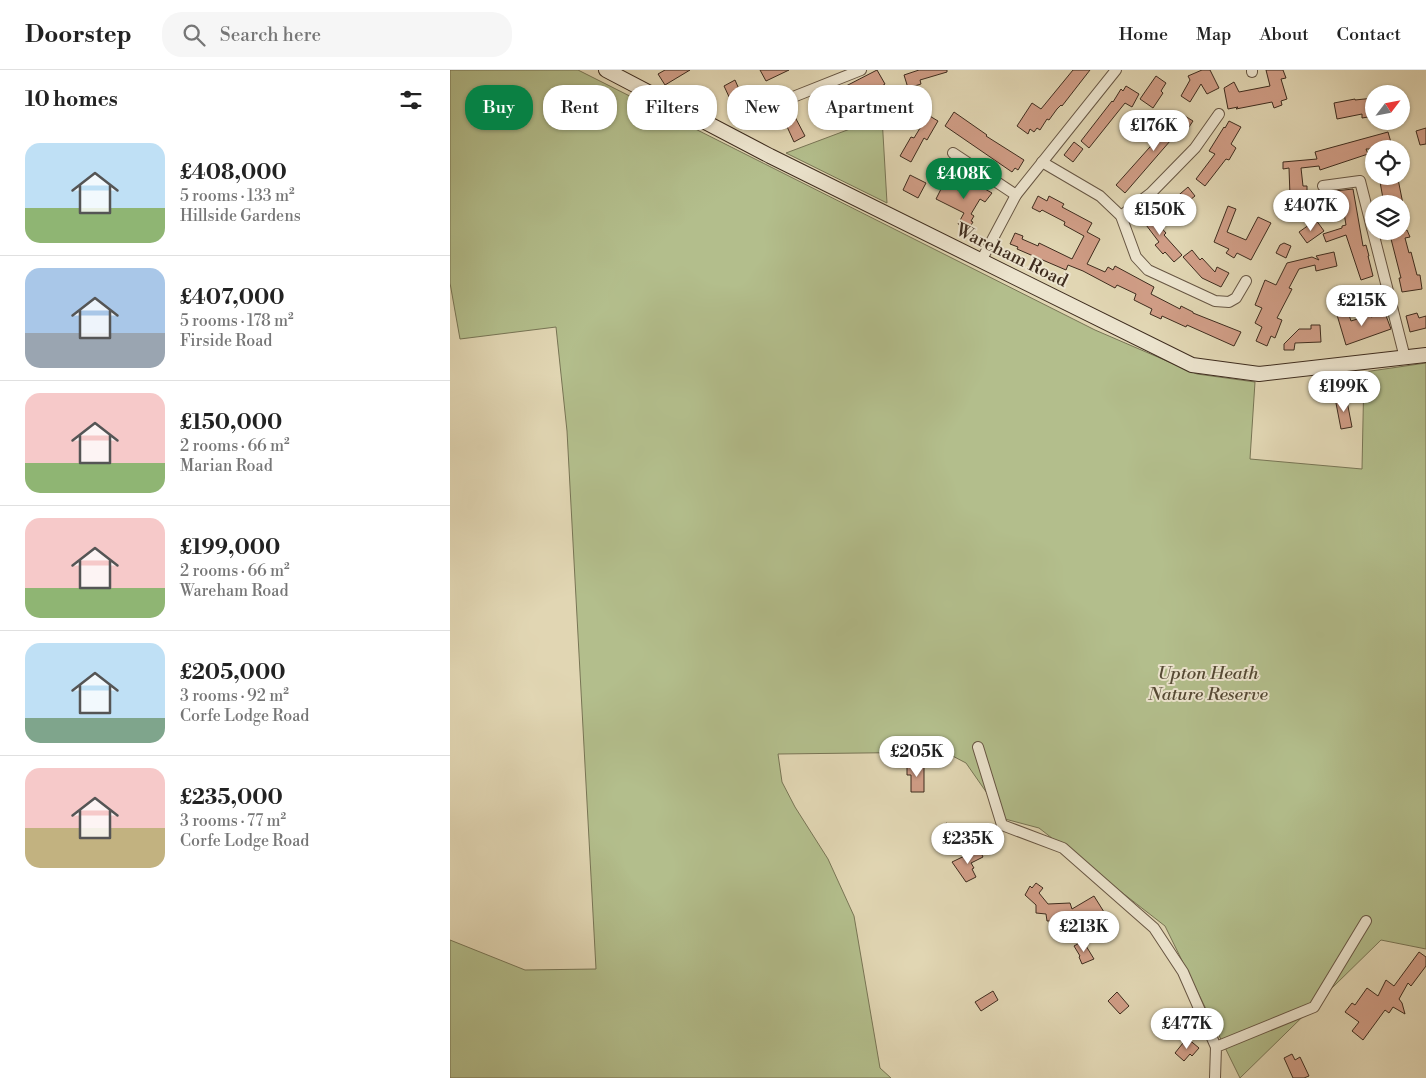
<!DOCTYPE html>
<meta charset="utf-8">
<style>
body{margin:0;font-family:"Libre Bodoni",serif;background:#f6f6f6;color:#222;height:100vh;display:flex;flex-direction:column;font-size:19px;white-space:nowrap}
*{box-sizing:border-box;margin:0}
p{font-size:16px;color:#767676}
.icon{flex:none;width:28px;height:28px;fill:none;stroke:currentColor;stroke-width:2;stroke-linecap:round;stroke-linejoin:round}
.map{position:relative;flex:1;overflow:hidden}
.sheet{display:flex;flex-direction:column;background:#fff;width:450px}
.sheet>*{flex:none}
.banner{position:absolute;left:15px;top:15px;width:475px;height:45px;display:flex;gap:10px}
.needle{width:32px;rotate:58deg}
.fabs{position:absolute;left:915px;top:15px;display:grid;gap:10px}
.fabs a{display:grid;place-items:center;width:45px;height:45px;border-radius:50%;background:#fff;box-shadow:0 1px 4px #0004;font-size:25px}
.price{position:absolute;translate:-50% -42px;padding:0 11px;border-radius:18px;background:#fff;color:#222;font-size:16px;line-height:32px;filter:drop-shadow(0 1px 2px #0008)}
.price::after{content:'';position:absolute;left:50%;top:30px;width:15px;height:11px;margin-left:-8px;background:inherit;clip-path:polygon(0 0,100% 0,50% 100%)}
.price.current{background:#0b8043;color:#fff}
ul{padding:0;list-style:none}
li{display:flex;align-items:center;gap:15px;height:125px;padding:0 25px}
li+li{border-top:1px solid #e0e0e0}
li span{display:grid;place-items:center;flex:none;width:140px;height:100px;border-radius:15px;color:#555}
li>.icon{margin-inline-start:auto}
span .icon{width:60px;height:60px;fill:#fffc;stroke-width:1}
li b{font-size:21px}
h2{display:flex;justify-content:space-between;align-items:center;height:60px;padding:0 25px;font-size:21px}
.pill{padding:0 18px;border-radius:20px;background:#fff;box-shadow:0 1px 4px #0004;font-size:18px;line-height:45px}
.pill.current{background:#0b8043;color:#fff}
header{display:flex;align-items:center;gap:30px;box-sizing:border-box;height:70px;padding:0 25px;background:#fff;border-bottom:1px solid #e0e0e0}
header strong{font-size:24px}
nav{display:flex;gap:28px;margin-inline-start:auto;font-size:18px}
.search{width:350px;height:45px;background:#f6f6f6;display:flex;align-items:center;gap:12px;box-sizing:border-box;padding:0 18px;border-radius:20px;color:#767676;font-size:19px}
main{display:flex;flex:1;min-height:0}
.map>svg:first-child{display:block}
.green{fill:#b3be8c;stroke:#787555}
.building{fill:#d09d86;stroke:#3e2c1e}
.lines{fill:none;stroke-linecap:round;stroke-linejoin:round}
.street-casing{stroke:#675643;stroke-width:12}
.secondary-casing{stroke:#3e2c1e;stroke-width:16}
.street{stroke:#ece4ce;stroke-width:10}
.secondary{stroke:#ece4ce;stroke-width:14}
.labels{text-anchor:middle;stroke-width:4;stroke-linejoin:round;paint-order:stroke}
.street-label{font-size:18px;fill:#3e2c1e;stroke:#ece4ce}
.park-label{font-size:18px;font-style:italic;fill:#554934;stroke:#ece4ce}
</style>
<header>
<strong>Doorstep</strong>
<div class="search"><svg class="icon" aria-label="search" viewBox="0 0 24 24"><circle cx="10" cy="10" r="6"/><path d="M15 15l6 6"/></svg>Search here</div>
<nav><a>Home</a><a>Map</a><a>About</a><a>Contact</a></nav>
</header>
<main>
<section class="sheet">
<h2>10 homes<svg class="icon" aria-label="filters" viewBox="0 0 24 24"><path d="M4 7h16M4 17h16"/><circle cx="9" cy="7" r="2"/><circle cx="15" cy="17" r="2"/></svg></h2>
<ul>
<li><span style="background:linear-gradient(#bfe0f5 65%,#8fb573 0)"><svg class="icon" aria-label="home" viewBox="0 0 24 24"><path d="M3 11l9-7 9 7M6 9v11h12V9"/></svg></span><div><b>£408,000</b><p>5 rooms · 133 m²</p><p>Hillside Gardens</p></div></li>
<li><span style="background:linear-gradient(#a9c7e8 65%,#9aa5b1 0)"><svg class="icon" aria-label="home" viewBox="0 0 24 24"><path d="M3 11l9-7 9 7M6 9v11h12V9"/></svg></span><div><b>£407,000</b><p>5 rooms · 178 m²</p><p>Firside Road</p></div></li>
<li><span style="background:linear-gradient(#f6c9c9 70%,#8fb573 0)"><svg class="icon" aria-label="home" viewBox="0 0 24 24"><path d="M3 11l9-7 9 7M6 9v11h12V9"/></svg></span><div><b>£150,000</b><p>2 rooms · 66 m²</p><p>Marian Road</p></div></li>
<li><span style="background:linear-gradient(#f6c9c9 70%,#8fb573 0)"><svg class="icon" aria-label="home" viewBox="0 0 24 24"><path d="M3 11l9-7 9 7M6 9v11h12V9"/></svg></span><div><b>£199,000</b><p>2 rooms · 66 m²</p><p>Wareham Road</p></div></li>
<li><span style="background:linear-gradient(#bfe0f5 75%,#7fa58c 0)"><svg class="icon" aria-label="home" viewBox="0 0 24 24"><path d="M3 11l9-7 9 7M6 9v11h12V9"/></svg></span><div><b>£205,000</b><p>3 rooms · 92 m²</p><p>Corfe Lodge Road</p></div></li>
<li><span style="background:linear-gradient(#f6c9c9 60%,#c2b280 0)"><svg class="icon" aria-label="home" viewBox="0 0 24 24"><path d="M3 11l9-7 9 7M6 9v11h12V9"/></svg></span><div><b>£235,000</b><p>3 rooms · 77 m²</p><p>Corfe Lodge Road</p></div></li>
</ul>
</section>
<div class="map">
<svg width="976" height="1008" viewBox="0 0 976 1008">
<rect width="100%" height="100%" fill="#e1d6b3"/>
<filter id="stains"><feTurbulence type="fractalNoise" baseFrequency=".004" numOctaves="4"/><feColorMatrix values="0 0 0 0 .2 0 0 0 0 .09 0 0 0 0 .02 0 0 0 .5 -.17"/></filter>
<radialGradient id="worn" r=".72"><stop offset=".6" stop-color="#630" stop-opacity="0"/><stop offset="1" stop-color="#630" stop-opacity=".3"/></radialGradient>
<!-- green -->
<g class="green">
<path d="M 0,0 L 128,0 L 645,260 L 747,304 L 805,312 L 800,389 L 912,399 L 914,302 L 976,293 L 976,879 L 931,870 L 790,1008 L 715,856 L 589,758 L 555,749 L 516,693 L 495,682 L 328,684 L 332,712 L 345,737 L 378,789 L 404,846 L 430,998 L 441,1008 L 0,1008 L 0,870 L 75,900 L 146,899 L 117,361 L 106,257 L 10,269 L 0,213 Z"/>
<path d="M 432,47 L 437,133 L 336,83 Z"/>
</g>
<!-- building -->
<g class="building">
<path d="M 215,0 L 240,0 L 215,15 L 208,4 Z"/>
<path d="M 310,0 L 339,0 L 316,11 Z"/>
<path d="M 427,0 L 435,14 L 432,16 L 441,35 L 431,40 L 429,36 L 410,45 L 404,31 L 366,50 L 360,38 L 398,20 L 396,16 Z"/>
<path d="M 469,0 L 497,0 L 497,2 L 470,10 L 471,14 L 458,18 L 454,5 Z"/>
<path d="M 623,0 L 640,0 L 612,36 L 611,35 L 607,39 L 599,50 L 597,49 L 590,60 L 587,58 L 584,62 L 580,59 L 578,64 L 567,56 L 582,33 L 591,39 Z"/>
<path d="M 752,0 L 760,0 L 769,18 L 757,24 L 751,14 L 740,32 L 731,26 L 740,10 L 738,6 Z"/>
<path d="M 816,0 L 833,0 L 836,8 L 831,9 L 837,29 L 831,31 L 832,35 L 824,38 L 822,32 L 786,39 L 788,37 L 778,39 L 774,18 L 784,12 L 789,22 L 820,16 Z"/>
<path d="M 706,6 L 716,13 L 711,21 L 713,23 L 703,38 L 690,29 Z"/>
<path d="M 285,10 L 292,26 L 281,31 L 274,16 Z"/>
<path d="M 676,16 L 689,24 L 682,37 L 675,33 L 639,78 L 631,71 L 662,31 L 663,32 L 671,19 L 673,21 Z"/>
<path d="M 924,28 L 924,46 L 912,48 L 912,44 L 887,49 L 884,33 L 905,29 L 905,30 Z"/>
<path d="M 322,29 L 327,39 L 300,52 L 295,42 Z"/>
<path d="M 504,42 L 537,65 L 536,66 L 574,90 L 568,100 L 565,98 L 562,102 L 495,56 Z"/>
<path d="M 730,43 L 743,51 L 737,60 L 735,58 L 730,65 L 727,63 L 675,123 L 666,115 L 716,59 L 719,61 Z"/>
<path d="M 344,45 L 355,66 L 344,72 L 334,50 Z"/>
<path d="M 478,45 L 488,51 L 477,70 L 474,68 L 461,92 L 450,86 L 461,67 L 464,68 Z"/>
<path d="M 779,51 L 791,57 L 781,74 L 786,78 L 779,90 L 776,89 L 755,116 L 746,109 L 765,84 L 759,81 L 774,57 L 775,58 Z"/>
<path d="M 976,58 L 976,74 L 970,75 L 966,61 Z"/>
<path d="M 938,62 L 942,76 L 933,79 L 916,79 L 918,84 L 870,100 L 869,96 L 851,98 L 853,116 L 857,116 L 857,125 L 840,126 L 839,98 L 833,99 L 833,92 L 867,89 L 865,82 Z"/>
<path d="M 624,72 L 633,79 L 623,92 L 614,85 Z"/>
<path d="M 460,105 L 476,113 L 468,128 L 453,120 Z"/>
<path d="M 948,109 L 953,134 L 934,134 L 930,112 Z"/>
<path d="M 519,110 L 542,123 L 535,132 L 530,129 L 521,144 L 524,146 L 521,151 L 523,152 L 518,160 L 508,154 L 514,143 L 486,129 L 494,113 L 512,122 Z"/>
<path d="M 738,117 L 745,126 L 730,138 L 723,130 Z"/>
<path d="M 903,119 L 913,176 L 916,175 L 919,186 L 918,186 L 923,206 L 911,210 L 896,165 L 876,172 L 873,164 L 892,158 L 892,156 L 896,155 L 893,137 L 888,138 L 885,121 Z"/>
<path d="M 588,126 L 597,131 L 599,126 L 614,134 L 612,137 L 642,153 L 637,162 L 650,169 L 637,194 L 655,202 L 658,197 L 663,200 L 665,196 L 704,217 L 701,224 L 730,239 L 731,236 L 743,242 L 743,243 L 791,262 L 784,276 L 737,255 L 736,257 L 712,246 L 711,249 L 700,244 L 702,239 L 684,230 L 686,224 L 667,215 L 665,218 L 633,201 L 618,195 L 616,200 L 567,179 L 568,177 L 560,174 L 565,163 L 573,166 L 572,169 L 588,176 L 589,173 L 622,189 L 634,166 L 614,155 L 615,152 L 592,140 L 590,142 L 582,138 Z"/>
<path d="M 778,136 L 786,139 L 777,162 L 796,170 L 808,147 L 821,153 L 801,190 L 787,183 L 784,188 L 776,183 L 779,179 L 764,172 Z"/>
<path d="M 699,139 L 709,152 L 707,153 L 716,163 L 714,165 L 732,185 L 724,192 L 715,182 L 713,184 L 705,175 L 709,172 L 690,147 Z"/>
<path d="M 866,150 L 874,161 L 857,173 L 849,162 Z"/>
<path d="M 957,160 L 960,167 L 955,168 L 959,183 L 961,182 L 967,205 L 970,205 L 972,219 L 952,222 L 949,208 L 951,208 L 940,165 Z"/>
<path d="M 834,173 L 841,176 L 836,188 L 826,183 L 830,175 Z"/>
<path d="M 742,180 L 750,190 L 752,188 L 765,202 L 767,197 L 779,203 L 771,217 L 752,208 L 733,187 Z"/>
<path d="M 884,182 L 887,196 L 866,201 L 865,195 L 849,199 L 839,218 L 842,219 L 840,223 L 827,248 L 832,250 L 825,268 L 821,266 L 817,276 L 806,271 L 812,257 L 805,253 L 812,238 L 805,235 L 815,210 L 826,215 L 837,193 L 862,187 L 869,190 L 866,186 Z"/>
<path d="M 898,242 L 901,251 L 920,245 L 921,247 L 935,243 L 941,259 L 896,275 L 887,245 Z"/>
<path d="M 967,243 L 969,248 L 976,246 L 976,258 L 960,262 L 956,246 Z"/>
<path d="M 861,255 L 870,255 L 871,272 L 845,273 L 844,280 L 834,280 L 834,274 L 849,259 L 861,259 Z"/>
<path d="M 896,326 L 902,357 L 891,359 L 885,328 Z"/>
<path d="M 457,696 L 474,696 L 474,722 L 461,722 L 461,705 L 457,705 Z"/>
<path d="M 497,753 L 500,758 L 503,757 L 509,769 L 497,774 L 490,756 Z"/>
<path d="M 529,779 L 533,787 L 521,793 L 524,798 L 522,799 L 526,807 L 516,812 L 502,792 Z"/>
<path d="M 586,813 L 593,818 L 589,823 L 598,834 L 620,833 L 622,839 L 644,826 L 659,850 L 645,858 L 635,842 L 623,850 L 597,851 L 596,844 L 586,843 L 586,835 L 575,825 L 580,816 L 582,818 Z"/>
<path d="M 633,871 L 644,889 L 632,894 L 629,887 L 630,886 L 624,876 Z"/>
<path d="M 969,882 L 976,887 L 976,896 L 961,916 L 958,913 L 949,929 L 952,933 L 955,944 L 943,937 L 939,943 L 935,940 L 913,970 L 902,961 L 909,952 L 895,942 L 902,933 L 905,935 L 917,918 L 928,926 L 936,910 L 944,916 Z"/>
<path d="M 543,921 L 548,930 L 531,941 L 525,932 Z"/>
<path d="M 667,922 L 679,936 L 670,944 L 658,931 Z"/>
<path d="M 737,968 L 749,978 L 742,986 L 740,984 L 734,991 L 725,983 Z"/>
<path d="M 842,984 L 845,990 L 850,987 L 859,1006 L 854,1008 L 843,1008 L 834,988 Z"/>
</g>
<g class="lines">
<defs>
<g id="street">
<path d="M 802,0 L 802,2"/>
<path d="M 338,29 L 411,0"/>
<path d="M 503,83 L 566,125"/>
<path d="M 592,92 L 650,126 L 671,146 L 686,187 L 698,200 L 765,231 L 779,232 L 786,228 L 796,211"/>
<path d="M 873,116 L 910,111 L 955,288"/>
<path d="M 671,146 L 701,123 L 745,78 L 769,44"/>
<path d="M 531,191 L 566,125 L 666,0"/>
<path d="M 528,677 L 552,755 L 613,778 L 704,858 L 733,902 L 766,977"/>
<path d="M 765,1008 L 766,977 L 864,937 L 916,851"/>
</g>
<path id="secondary" d="M 156,0 L 320,86 L 742,295 L 809,304 L 976,285"/>
</defs>
<!-- street casing -->
<use href="#street" class="street-casing"/>
<!-- secondary casing -->
<use href="#secondary" class="secondary-casing"/>
<!-- street -->
<use href="#street" class="street"/>
<!-- secondary -->
<use href="#secondary" class="secondary"/>
</g>
<g class="labels">
<!-- street labels -->
<g class="street-label">
<text transform="translate(562 185) rotate(26)" y="6">Wareham Road</text>
</g>
<!-- park labels -->
<g class="park-label">
<text x="758" y="609">Upton Heath<tspan x="758" dy="21">Nature Reserve</tspan></text>
</g>
</g>
<rect width="100%" height="100%" filter="url(#stains)"/>
<rect width="100%" height="100%" fill="url(#worn)"/>
</svg>
<div class="fabs">
<a><svg class="needle" viewBox="-14 -14 28 28"><path d="M0-13l5 13h-10z" fill="#e53935"/><path d="M0 13l5-13h-10z" fill="#767676"/></svg></a>
<a><svg class="icon" aria-label="locate" viewBox="0 0 24 24"><circle cx="12" cy="12" r="6"/><path d="M12 2v4M12 18v4M2 12h4M18 12h4"/></svg></a>
<a><svg class="icon" aria-label="layers" viewBox="0 0 24 24"><path d="M12 4l9 5-9 5-9-5zM3 14l9 5 9-5"/></svg></a>
</div>
<b class="price" style="left:704px;top:82px">£176K</b>
<b class="price current" style="left:514px;top:130px">£408K</b>
<b class="price" style="left:861px;top:162px">£407K</b>
<b class="price" style="left:710px;top:166px">£150K</b>
<b class="price" style="left:912px;top:257px">£215K</b>
<b class="price" style="left:894px;top:343px">£199K</b>
<b class="price" style="left:467px;top:708px">£205K</b>
<b class="price" style="left:518px;top:795px">£235K</b>
<b class="price" style="left:634px;top:883px">£213K</b>
<b class="price" style="left:737px;top:980px">£477K</b>
<div class="banner">
<a class="pill current">Buy</a>
<a class="pill">Rent</a>
<a class="pill">Filters</a>
<a class="pill">New</a>
<a class="pill">Apartment</a>
</div>
</div>
</main>
